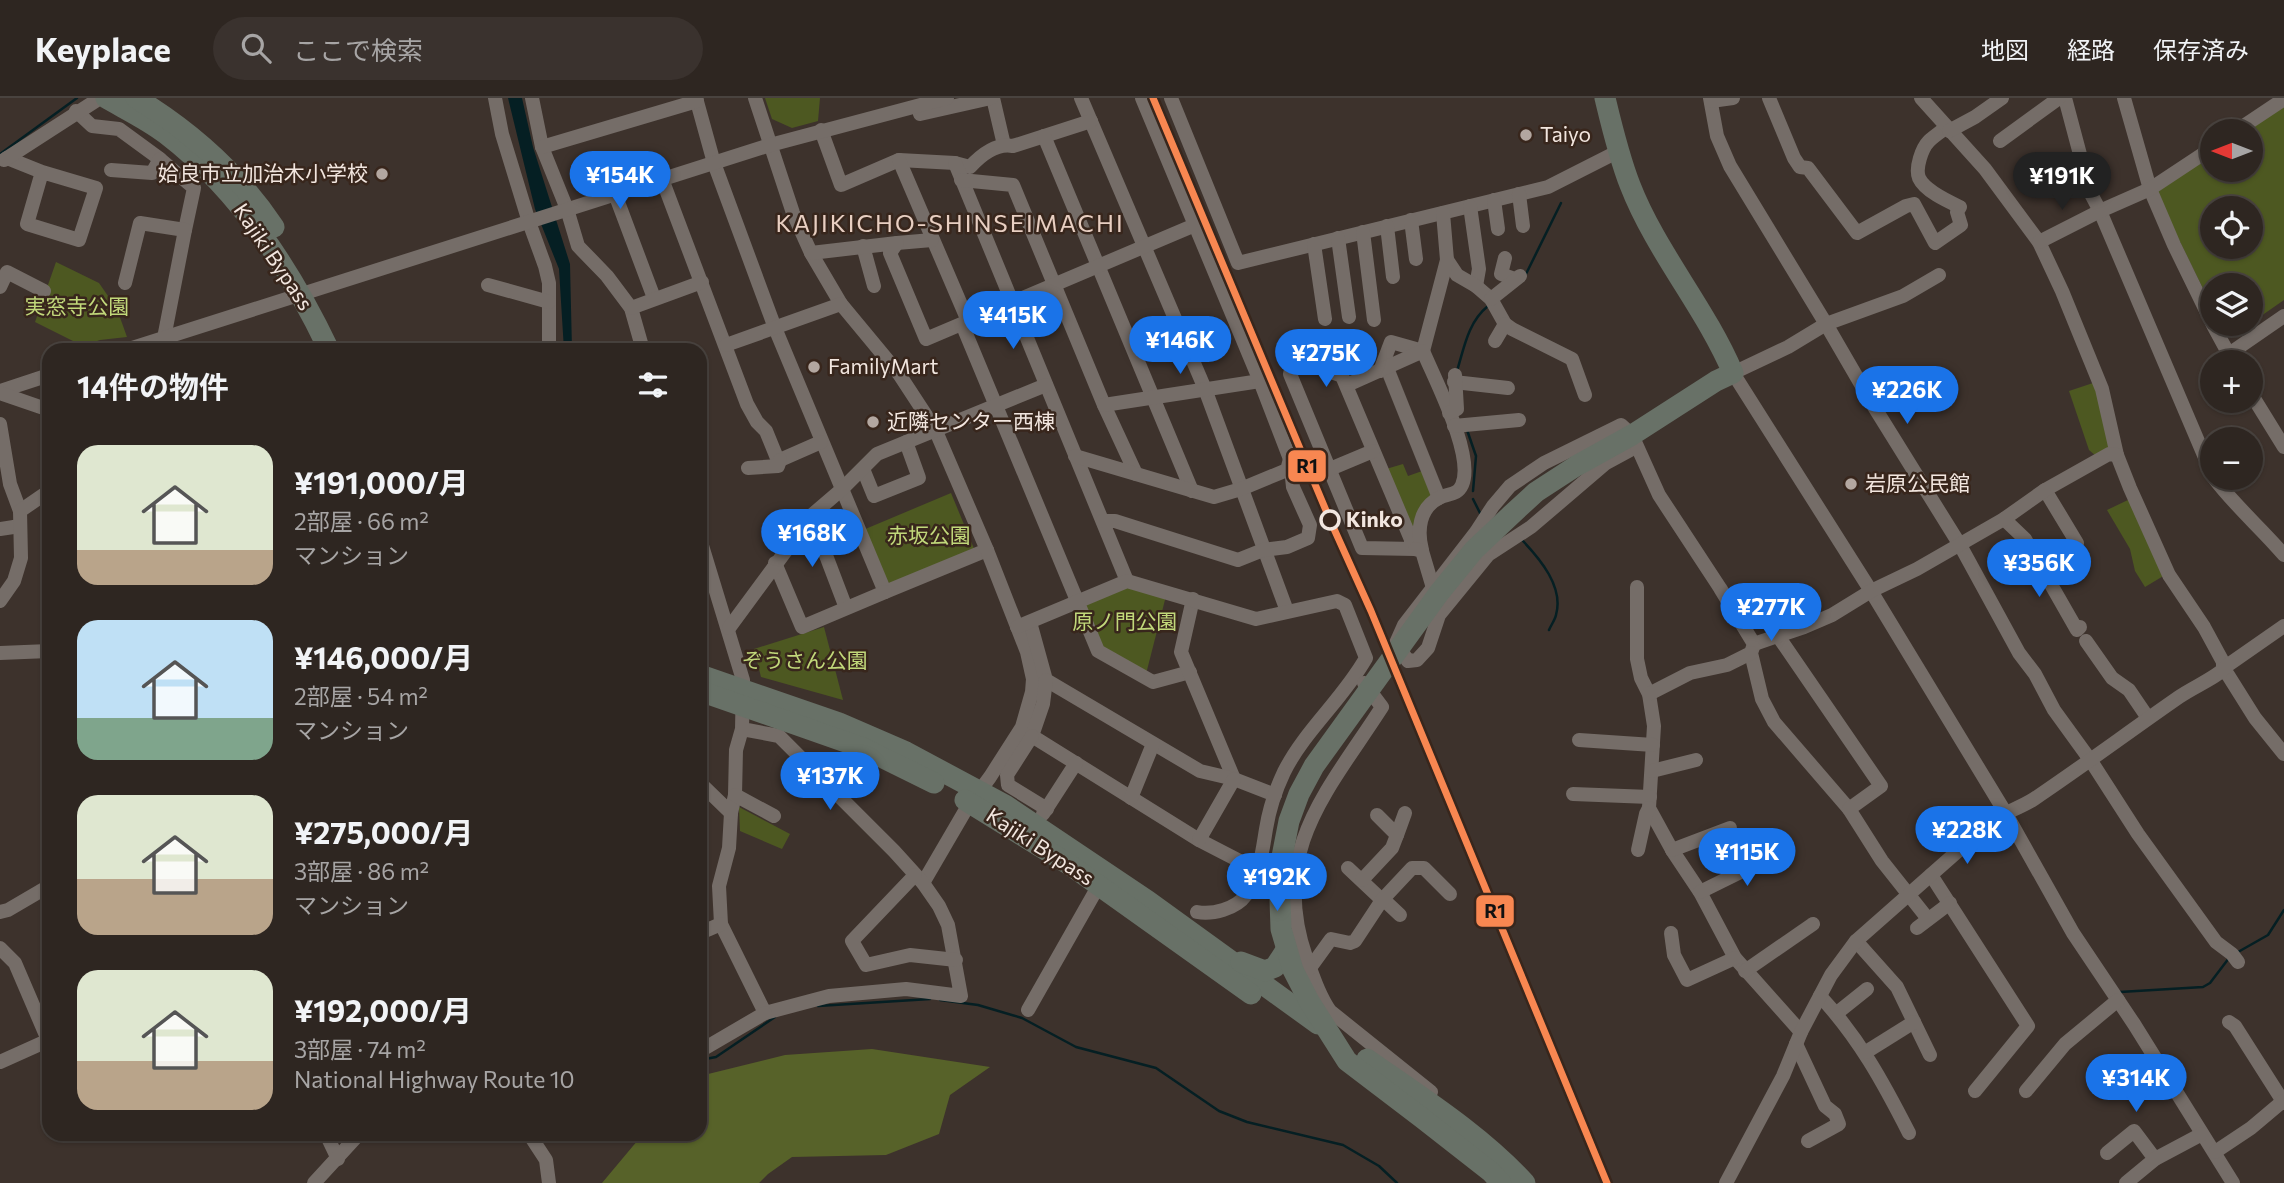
<!DOCTYPE html>
<html lang="ja">
<meta charset="utf-8">
<style>
body{margin:0;font-family:Commissioner,"Noto Sans JP",sans-serif;background:#3a322e;color:#f1f3f6;height:100vh;display:flex;flex-direction:column;font-size:26px;white-space:nowrap}
*{box-sizing:border-box;margin:0}
p{font-size:23px;color:#a7a5a5}
.icon{flex:none;width:38px;height:38px;fill:none;stroke:currentColor;stroke-width:2;stroke-linecap:round;stroke-linejoin:round}
.map{position:relative;flex:1;overflow:hidden}
.panel{position:absolute;left:42px;top:245px;width:665px;height:798px;display:flex;flex-direction:column;background:#2e2621;border-radius:21px;box-shadow:0 2px 5px #0004,0 0 0 2px #49433f}
.panel>*{flex:none}
.needle{width:46px;rotate:270deg}
.fabs{position:absolute;left:2200px;top:21px;display:grid;gap:14px}
.fabs a{display:grid;place-items:center;width:63px;height:63px;border-radius:50%;background:#2e2621;box-shadow:0 2px 5px #0004,0 0 0 2px #49433f;font-size:35px}
.price{position:absolute;translate:-50% -60px;padding:0 16px;border-radius:24px;background:#1a73e8;color:#fff;font-size:23px;line-height:46px;filter:drop-shadow(0 2px 4px #0008)}
.price::after{content:'';position:absolute;left:50%;top:42px;width:21px;height:16px;margin-left:-10px;background:inherit;clip-path:polygon(0 0,100% 0,50% 100%)}
.price.current{background:#222;color:#fff}
ul{padding:0;list-style:none}
li{display:flex;align-items:center;gap:21px;height:175px;padding:0 35px}
li span{display:grid;place-items:center;flex:none;width:196px;height:140px;border-radius:21px;color:#555}
li>.icon{margin-inline-start:auto}
span .icon{width:84px;height:84px;fill:#fffc;stroke-width:1}
li b{font-size:30px}
h2{display:flex;justify-content:space-between;align-items:center;height:84px;padding:0 35px;font-size:30px}
header{display:flex;align-items:center;gap:42px;box-sizing:border-box;height:98px;padding:0 35px;background:#2e2621;border-bottom:2px solid #49433f}
header strong{font-size:33px}
nav{display:flex;gap:38px;margin-inline-start:auto;font-size:24px}
.search{width:490px;height:63px;background:#3a322e;display:flex;align-items:center;gap:18px;box-sizing:border-box;padding:0 24px;border-radius:38px;color:#a7a5a5;font-size:26px}
.map>svg:first-child{display:block}
.green{fill:#4d5821;fill-rule:evenodd}
.forest{fill:#576229}
.water{fill:#051f23}
.lines{fill:none;stroke-linecap:round;stroke-linejoin:round}
.stream{stroke:#051f23;stroke-width:2.5}
.minor{stroke:#756d68;stroke-width:14}
.highway{stroke:#687167;stroke-width:21}
.rail-1-casing{stroke:#38261c;stroke-width:12}
.rail-1{stroke:#f88751;stroke-width:7}
.poi-dot{fill:#b3a7a0;stroke:#38261c;stroke-width:2.5}
.stop-dot{fill:#38261c;stroke:#f2e6df;stroke-width:3.5}
.labels{text-anchor:middle;stroke-width:5;stroke-linejoin:round;paint-order:stroke}
.poi-label{font-size:21px;fill:#f2e6df;stroke:#38261c;text-anchor:start}
.street-label{font-size:21px;fill:#f2e6df;stroke:#38261c}
.park-label{font-size:21px;fill:#c1d87a;stroke:#38261c}
.stop-label{font-size:21px;font-weight:bold;fill:#f2e6df;stroke:#38261c;text-anchor:start}
.quarter-label{font-size:24px;letter-spacing:2px;fill:#e8cfc2;stroke:#38261c}
.line-badge{stroke:#38261c;stroke-width:2.5}
.pale-badge-label{font-size:19px;text-anchor:middle;font-weight:bold;fill:#111}
</style>
<header>
<strong>Keyplace</strong>
<div class="search"><svg class="icon" aria-label="search" viewBox="0 0 24 24"><circle cx="10" cy="10" r="6"/><path d="M15 15l6 6"/></svg>ここで検索</div>
<nav><a>地図</a><a>経路</a><a>保存済み</a></nav>
</header>
<div class="map">
<svg width="2284" height="1085" viewBox="0 0 2284 1085">
<rect width="100%" height="100%" fill="#3d322c"/>
<!-- green -->
<g class="green">
<path d="M 765,0 L 820,0 L 818,23 L 792,30 L 772,21 Z"/>
<path d="M 2284,7 L 2284,202 L 2251,225 L 2250,187 L 2212,187 L 2212,209 L 2155,93 L 2212,55 L 2212,72 L 2250,72 L 2250,33 L 2244,33 ZM 2212,110 L 2250,110 L 2250,149 L 2212,149 Z"/>
<path d="M 56,164 L 99,185 L 117,211 L 127,239 L 100,242 L 83,248 L 35,224 Z"/>
<path d="M 2096,284 L 2110,351 L 2096,358 L 2089,352 L 2069,293 Z"/>
<path d="M 1403,366 L 1408,378 L 1425,372 L 1435,396 L 1415,430 L 1411,430 L 1386,371 Z"/>
<path d="M 951,395 L 975,453 L 890,488 L 863,432 Z"/>
<path d="M 2130,401 L 2165,477 L 2145,489 L 2135,473 L 2130,451 L 2107,412 Z"/>
<path d="M 1127,487 L 1166,498 L 1146,576 L 1101,551 L 1086,510 L 1087,504 Z"/>
<path d="M 824,529 L 843,602 L 761,579 L 754,551 Z"/>
<path d="M 739,709 L 790,736 L 782,751 L 740,733 Z"/>
</g>
<!-- forest -->
<path class="forest" d="M 872,951 L 990,969 L 950,997 L 939,1036 L 886,1057 L 792,1059 L 768,1076 L 759,1085 L 602,1085 L 643,1036 L 700,1036 L 700,978 L 785,957 Z"/>
<!-- water -->
<path class="water" d="M 508,0 L 522,0 L 533,49 L 570,166 L 572,252 L 564,252 L 559,171 L 535,111 Z"/>
<g class="lines">
<!-- stream -->
<g class="stream">
<path d="M 0,56 L 77,0"/>
<path d="M 1526,176 L 1561,105"/>
<path d="M 1457,273 C 1464,250 1468,224 1488,208"/>
<path d="M 1467,332 L 1476,358 L 1473,393"/>
<path d="M 1473,401 L 1480,415"/>
<path d="M 1523,443 C 1540,461 1564,489 1556,517 C 1555,522 1551,527 1549,532"/>
<path d="M 2238,854 L 2268,837 L 2284,812"/>
<path d="M 2120,894 L 2203,889 L 2210,885 L 2229,860"/>
<path d="M 940,902 L 978,907 L 1022,920 L 1076,949 L 1156,970 L 1219,1013 L 1247,1024 L 1343,1047 L 1379,1068 L 1397,1085"/>
<path d="M 818,908 L 930,901"/>
<path d="M 700,962 L 716,959 L 775,919"/>
</g>
<!-- minor -->
<g class="minor">
<path d="M 495,0 L 502,36 L 529,124 L 545,168 L 549,185 L 549,252"/>
<path d="M 532,0 L 542,49 L 567,111 L 578,148 L 607,178 L 631,210 L 643,252"/>
<path d="M 696,0 L 714,65 L 775,230 L 885,494 L 987,452"/>
<path d="M 755,0 L 793,115 L 811,155 L 841,206 L 899,276 L 935,331 L 987,452 L 1027,554 L 1033,581 L 1032,594 L 1022,629 L 990,679 L 965,713 L 923,785"/>
<path d="M 993,0 L 1004,47"/>
<path d="M 1081,0 L 1205,291 L 1287,513"/>
<path d="M 1171,0 L 1238,165 L 1548,89 L 1619,53"/>
<path d="M 1710,0 L 1717,38 L 1730,68 L 1826,226 L 1873,307 L 1960,447 L 2019,555 L 2035,576 L 2054,612 L 2091,663 L 2138,736 L 2216,844 L 2232,856 L 2238,864"/>
<path d="M 1769,0 L 1794,60 L 1800,69 L 1808,70 L 1857,135 L 1906,108 L 1914,106 L 1935,145 L 1961,127 L 1957,114 L 1960,109 C 1947,103 1925,93 1919,80 C 1915,70 1922,50 1929,43 C 1934,38 1941,34 1946,29"/>
<path d="M 1921,0 L 1985,71 L 2039,144 L 2062,193 L 2102,291 L 2117,357 L 2130,390 L 2169,477 L 2204,529 L 2223,564 L 2223,573 L 2228,577 L 2255,620 L 2284,656"/>
<path d="M 2065,0 L 2090,94 L 2100,113 L 2212,376"/>
<path d="M 2124,0 L 2150,91 L 2174,147 L 2214,229 L 2233,264"/>
<path d="M 1711,3 L 1733,0"/>
<path d="M 76,13 L 92,28 L 119,31 L 160,61 L 194,90 L 185,132"/>
<path d="M 920,16 L 991,0"/>
<path d="M 821,32 L 841,87 L 899,62 L 955,65 L 970,69 C 981,57 997,45 1013,48 L 1091,23"/>
<path d="M 1949,33 L 1975,19 L 2002,0"/>
<path d="M 2236,33 L 2284,1"/>
<path d="M 1044,38 L 1192,393"/>
<path d="M 2000,43 L 2059,0"/>
<path d="M 542,49 L 697,3"/>
<path d="M 7,60 L 42,74 L 27,126 L 79,142 L 96,90 L 42,74"/>
<path d="M 4,62 L 100,0"/>
<path d="M 899,62 L 968,223"/>
<path d="M 955,65 L 1127,483"/>
<path d="M 111,72 L 152,75 L 160,61"/>
<path d="M 662,81 L 747,306 L 757,324 L 766,333 L 777,360 L 780,362 L 821,344"/>
<path d="M 961,82 L 1013,87 L 1104,307 L 1136,376"/>
<path d="M 615,96 L 654,200"/>
<path d="M 1519,96 L 1523,128"/>
<path d="M 1494,102 L 1498,131"/>
<path d="M 1470,108 L 1479,171 L 1476,188"/>
<path d="M 1411,122 L 1416,161"/>
<path d="M 1387,128 L 1393,179"/>
<path d="M 1363,134 L 1374,222"/>
<path d="M 1338,140 L 1349,219"/>
<path d="M 2039,144 L 2100,113 L 2150,91 L 2212,50"/>
<path d="M 897,145 L 932,142"/>
<path d="M 1314,146 L 1325,221"/>
<path d="M 863,148 L 874,188"/>
<path d="M 811,155 L 897,145 L 890,155 L 926,241 L 1195,127"/>
<path d="M 1505,160 L 1501,176 L 1515,181"/>
<path d="M 1447,162 L 1457,177 L 1476,188 L 1491,201 L 1505,226 L 1512,231 L 1572,261 L 1585,297"/>
<path d="M 1939,177 L 1903,198 L 1826,226 L 1788,249 L 1733,275 L 1871,493 L 2005,714 L 2073,835 L 2134,926 L 2233,1085"/>
<path d="M 125,185 L 140,125 L 185,132 L 164,240 L 164,252"/>
<path d="M 488,187 L 549,204"/>
<path d="M 0,189 L 7,174 L 44,193"/>
<path d="M 1491,201 L 1520,178"/>
<path d="M 631,210 L 702,184"/>
<path d="M 962,226 L 1098,553 L 1153,584 L 1190,574"/>
<path d="M 1495,243 L 1505,226"/>
<path d="M 726,247 L 841,206"/>
<path d="M 126,252 L 770,47 L 947,0"/>
<path d="M 2229,256 L 2284,218"/>
<path d="M 1306,265 L 1342,278 L 1415,451 L 1362,450 L 1290,276 L 1292,267 Z"/>
<path d="M 1387,270 L 1439,400"/>
<path d="M 1380,273 L 1391,244 L 1423,253 L 1447,162 L 1443,115"/>
<path d="M 1454,284 L 1508,290"/>
<path d="M 1347,287 L 1423,253 C 1435,282 1475,358 1462,387 C 1457,398 1448,395 1439,400 C 1419,410 1417,433 1422,452"/>
<path d="M 0,293 L 49,277"/>
<path d="M 2250,294 L 2284,349"/>
<path d="M 0,295 L 49,312"/>
<path d="M 1104,307 L 1260,283"/>
<path d="M 1449,315 L 1457,311 L 1455,277"/>
<path d="M 0,326 L 10,386 L 20,413"/>
<path d="M 1621,327 L 1632,337 L 1630,352 L 1606,365 L 1531,429 L 1488,457 L 1439,517 L 1428,550 L 1417,562 L 1408,563 L 1396,545 L 1404,527 L 1476,434 L 1493,408 L 1510,388 L 1544,365 Z"/>
<path d="M 1454,328 L 1519,322"/>
<path d="M 1632,337 L 1659,397 L 1720,490 L 1754,546 L 1751,555 L 1762,601 L 1774,624 L 1849,711"/>
<path d="M 1075,358 L 1214,399 L 1241,391 L 1287,372 L 1290,361"/>
<path d="M 748,370 L 778,368 L 780,362"/>
<path d="M 863,371 L 874,398 L 919,380 L 906,344"/>
<path d="M 1330,371 L 1373,353"/>
<path d="M 2214,380 C 2235,408 2261,430 2284,457"/>
<path d="M 2045,392 L 2077,445"/>
<path d="M 811,418 L 846,510"/>
<path d="M 2004,421 L 2025,441 L 2077,532 L 2080,529"/>
<path d="M 1103,423 L 1115,423 L 1238,462 L 1263,452 L 1287,449 L 1308,440 L 1310,427 L 1293,389 L 1290,361 L 1260,283 L 1142,0"/>
<path d="M 0,431 L 20,428"/>
<path d="M 700,441 L 743,582 L 742,631 L 736,652 L 735,697 L 731,715 L 729,750 L 719,788 L 721,826 L 765,915 L 829,898 L 906,891 L 961,898 L 948,827 L 939,808 L 923,785 L 894,753 L 779,638 L 742,631"/>
<path d="M 1415,451 L 1422,453 L 1433,490"/>
<path d="M 775,465 L 802,529 L 885,494"/>
<path d="M 1637,489 L 1637,561 L 1641,580 L 1649,596 L 1654,628 L 1649,710 L 1672,752 L 1700,794 L 1735,860 L 1801,934"/>
<path d="M 1193,501 L 1181,554 L 1234,681"/>
<path d="M 0,503 L 14,483 L 21,460 L 20,413 L 49,393"/>
<path d="M 1030,524 L 1046,582 L 1200,673 L 1234,681 L 1275,697"/>
<path d="M 1017,529 L 1127,483 L 1256,521 L 1337,503 L 1345,507 L 1366,560 C 1343,601 1305,632 1284,674 C 1276,691 1269,712 1266,731 C 1262,755 1260,776 1246,797 C 1236,811 1212,817 1197,814"/>
<path d="M 729,530 L 813,416 L 841,392 L 877,356 L 1046,287"/>
<path d="M 1778,538 L 1881,688 L 1849,711 L 1882,763 L 1928,821"/>
<path d="M 2086,543 L 2112,580 L 2129,592 L 2148,620"/>
<path d="M 1754,546 L 1804,529 L 1832,517 L 1871,493 L 1917,471 L 2004,421 L 2045,392 L 2109,356 L 2117,357"/>
<path d="M 0,555 L 49,553"/>
<path d="M 1046,582 L 1043,606 L 1032,638 L 1199,742 L 1259,773"/>
<path d="M 1364,585 L 1382,609 C 1328,693 1269,752 1306,859 C 1313,878 1319,897 1330,913 L 1431,994"/>
<path d="M 1649,596 L 1690,575 L 1727,567 L 1751,555"/>
<path d="M 1032,638 L 1007,677 L 1008,687 L 1047,711"/>
<path d="M 1579,642 L 1653,647"/>
<path d="M 1652,673 L 1696,662"/>
<path d="M 700,685 L 731,715"/>
<path d="M 1573,696 L 1650,699"/>
<path d="M 735,697 L 774,718"/>
<path d="M 1131,700 L 1153,646"/>
<path d="M 1043,716 L 1076,665"/>
<path d="M 1397,737 L 1405,715"/>
<path d="M 1199,742 L 1234,681"/>
<path d="M 1638,752 L 1646,716 L 1649,710"/>
<path d="M 1672,752 L 1730,730"/>
<path d="M 1348,770 L 1382,802"/>
<path d="M 915,777 L 852,843 L 866,867 L 910,857 L 956,862"/>
<path d="M 1931,777 L 2028,928 L 1975,993"/>
<path d="M 1362,782 L 1392,750 L 1397,737 L 1377,717"/>
<path d="M 1700,794 L 1779,755"/>
<path d="M 1383,801 L 1400,817"/>
<path d="M 0,814 L 8,812 L 49,788"/>
<path d="M 1917,830 L 1950,805"/>
<path d="M 700,835 L 721,826"/>
<path d="M 1671,835 L 1674,857 L 1687,882 L 1735,860"/>
<path d="M 1856,843 L 1897,889 L 1930,957"/>
<path d="M 0,850 L 15,865 L 48,942"/>
<path d="M 1310,870 L 1331,841 L 1350,845 L 1355,843 L 1382,802 L 1412,770 L 1424,770 L 1450,796"/>
<path d="M 1745,873 L 1813,826"/>
<path d="M 1820,898 C 1859,940 1883,984 1909,1035"/>
<path d="M 1028,912 L 1099,787"/>
<path d="M 1837,915 L 1867,891"/>
<path d="M 2229,924 L 2235,928 L 2284,1005"/>
<path d="M 1796,946 L 1825,1008 L 1835,1016 L 1839,1026 L 1808,1043"/>
<path d="M 700,953 L 765,915"/>
<path d="M 1866,954 L 1914,924"/>
<path d="M 0,964 L 49,942"/>
<path d="M 2026,993 L 2065,946 L 2118,902"/>
<path d="M 326,1036 L 338,1061"/>
<path d="M 529,1036 L 546,1062 L 549,1085"/>
<path d="M 2215,1054 L 2251,1030 L 2283,1003"/>
<path d="M 2107,1055 L 2134,1033 L 2155,1061"/>
<path d="M 314,1085 L 359,1036"/>
<path d="M 1726,1085 L 1783,978 L 1801,934 L 1831,877 L 1856,843 L 1992,723 C 2005,714 2020,710 2034,701 C 2083,668 2130,633 2179,599 C 2193,589 2218,579 2228,567 L 2284,528"/>
<path d="M 2126,1085 L 2155,1061 L 2202,1036"/>
</g>
<!-- highway -->
<g class="highway">
<path d="M 106,0 C 125,11 148,22 166,36 C 239,92 290,170 329,252"/>
<path d="M 136,0 C 192,34 238,75 274,129"/>
<path d="M 700,577 L 839,625 L 906,654 L 1005,707 L 1148,803 L 1318,926"/>
<path d="M 700,593 L 863,650 L 934,685"/>
<path d="M 965,702 L 1070,767 L 1251,896"/>
<path d="M 1241,864 L 1265,873 L 1275,869 L 1286,852"/>
<path d="M 1367,961 C 1421,999 1480,1036 1525,1085"/>
<path d="M 1501,1085 L 1491,1074 L 1422,1020 L 1347,963 L 1309,903 L 1293,872 L 1281,831 L 1279,774 L 1289,723 L 1299,696 L 1314,668 L 1439,495 L 1474,452 L 1511,417 L 1536,394 L 1576,368 L 1632,337 L 1716,283 L 1733,275 C 1705,209 1656,154 1630,87 C 1619,59 1612,29 1605,0"/>
</g>
<defs>
<path id="rail-1" d="M 1153,0 L 1330,422 L 1371,513 L 1607,1085"/>
</defs>
<!-- rail-1 casing -->
<use href="#rail-1" class="rail-1-casing"/>
<!-- rail-1 -->
<use href="#rail-1" class="rail-1"/>
</g>
<!-- markers -->
<g class="poi-dot">
<circle cx="1526" cy="37" r="7"/>
<circle cx="382" cy="76" r="7"/>
<circle cx="814" cy="269" r="7"/>
<circle cx="873" cy="324" r="7"/>
<circle cx="1851" cy="386" r="7"/>
</g>
<circle class="stop-dot" cx="1330" cy="422" r="9"/>
<g class="labels">
<!-- poi labels -->
<g class="poi-label">
<text x="1540" y="44">Taiyo</text>
<text x="368" y="83" text-anchor="end">姶良市立加治木小学校</text>
<text x="828" y="276">FamilyMart</text>
<text x="887" y="331">近隣センター西棟</text>
<text x="1865" y="393">岩原公民館</text>
</g>
<!-- street labels -->
<g class="street-label">
<text transform="translate(273 159) rotate(56)" y="7">Kajiki Bypass</text>
<text transform="translate(1040 749) rotate(33)" y="7">Kajiki Bypass</text>
</g>
<!-- park labels -->
<g class="park-label">
<text x="77" y="216">実窓寺公園</text>
<text x="929" y="445">赤坂公園</text>
<text x="1125" y="531">原ノ門公園</text>
<text x="805" y="570">ぞうさん公園</text>
</g>
<!-- stop labels -->
<g class="stop-label">
<text x="1346" y="429">Kinko</text>
</g>
<!-- quarter labels -->
<g class="quarter-label">
<text x="950" y="134">KAJIKICHO-SHINSEIMACHI</text>
</g>
</g>
<g class="line-badge">
<rect x="1287" y="351" width="40" height="34" rx="7" fill="#f88751"/>
<rect x="1475" y="796" width="40" height="34" rx="7" fill="#f88751"/>
</g>
<g class="pale-badge-label">
<text x="1307" y="375">R1</text>
<text x="1495" y="820">R1</text>
</g>
</svg>
<div class="fabs">
<a><svg class="needle" viewBox="-14 -14 28 28"><path d="M0-13l5 13h-10z" fill="#e53935"/><path d="M0 13l5-13h-10z" fill="#a7a5a5"/></svg></a>
<a><svg class="icon" aria-label="locate" viewBox="0 0 24 24"><circle cx="12" cy="12" r="6"/><path d="M12 2v4M12 18v4M2 12h4M18 12h4"/></svg></a>
<a><svg class="icon" aria-label="layers" viewBox="0 0 24 24"><path d="M12 4l9 5-9 5-9-5zM3 14l9 5 9-5"/></svg></a>
<a>+</a>
<a>−</a>
</div>
<b class="price" style="left:620px;top:113px">¥154K</b>
<b class="price current" style="left:2062px;top:114px">¥191K</b>
<b class="price" style="left:1013px;top:253px">¥415K</b>
<b class="price" style="left:1180px;top:278px">¥146K</b>
<b class="price" style="left:1326px;top:291px">¥275K</b>
<b class="price" style="left:1907px;top:328px">¥226K</b>
<b class="price" style="left:812px;top:471px">¥168K</b>
<b class="price" style="left:2039px;top:501px">¥356K</b>
<b class="price" style="left:1771px;top:545px">¥277K</b>
<b class="price" style="left:830px;top:714px">¥137K</b>
<b class="price" style="left:1967px;top:768px">¥228K</b>
<b class="price" style="left:1747px;top:790px">¥115K</b>
<b class="price" style="left:1277px;top:815px">¥192K</b>
<b class="price" style="left:2136px;top:1016px">¥314K</b>
<section class="panel">
<h2>14件の物件<svg class="icon" aria-label="filters" viewBox="0 0 24 24"><path d="M4 7h16M4 17h16"/><circle cx="9" cy="7" r="2"/><circle cx="15" cy="17" r="2"/></svg></h2>
<ul>
<li><span style="background:linear-gradient(#dfe7d0 75%,#b9a48a 0)"><svg class="icon" aria-label="home" viewBox="0 0 24 24"><path d="M3 11l9-7 9 7M6 9v11h12V9"/></svg></span><div><b>¥191,000/月</b><p>2部屋 · 66 m²</p><p>マンション</p></div></li>
<li><span style="background:linear-gradient(#bfe0f5 70%,#7fa58c 0)"><svg class="icon" aria-label="home" viewBox="0 0 24 24"><path d="M3 11l9-7 9 7M6 9v11h12V9"/></svg></span><div><b>¥146,000/月</b><p>2部屋 · 54 m²</p><p>マンション</p></div></li>
<li><span style="background:linear-gradient(#dfe7d0 60%,#b9a48a 0)"><svg class="icon" aria-label="home" viewBox="0 0 24 24"><path d="M3 11l9-7 9 7M6 9v11h12V9"/></svg></span><div><b>¥275,000/月</b><p>3部屋 · 86 m²</p><p>マンション</p></div></li>
<li><span style="background:linear-gradient(#dfe7d0 65%,#b9a48a 0)"><svg class="icon" aria-label="home" viewBox="0 0 24 24"><path d="M3 11l9-7 9 7M6 9v11h12V9"/></svg></span><div><b>¥192,000/月</b><p>3部屋 · 74 m²</p><p>National Highway Route 10</p></div></li>
</ul>
</section>
</div>
